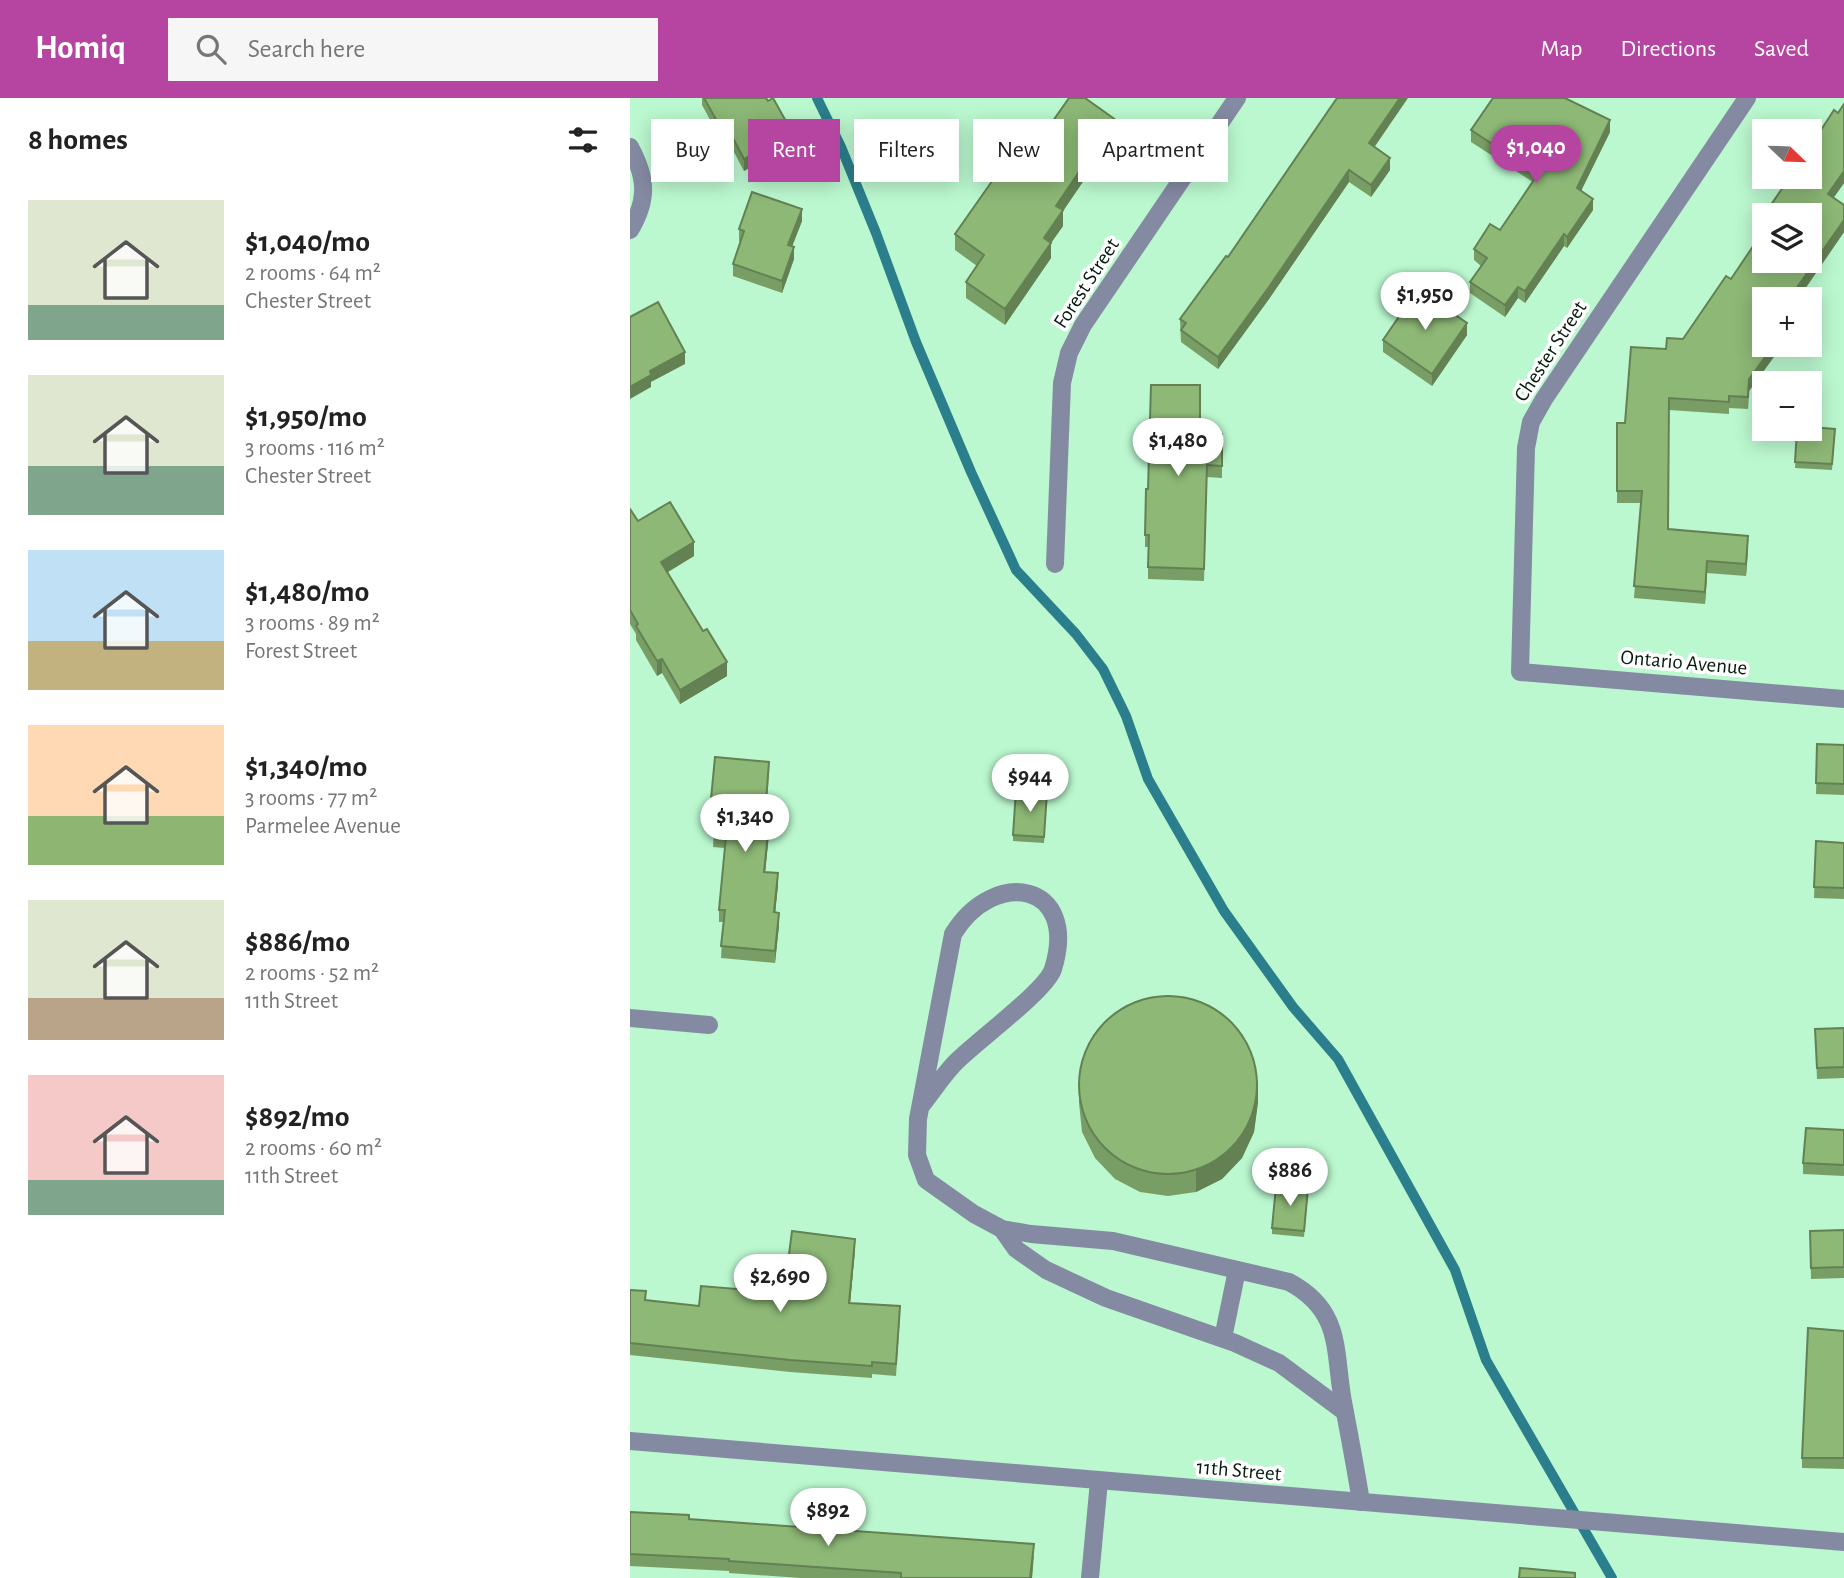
<!DOCTYPE html>
<meta charset="utf-8">
<style>
body{margin:0;font-family:"Alegreya Sans",sans-serif;background:#f6f6f6;color:#222;height:100vh;display:flex;flex-direction:column;font-size:26px;white-space:nowrap}
*{box-sizing:border-box;margin:0}
p{font-size:23px;color:#767676}
.icon{flex:none;width:38px;height:38px;fill:none;stroke:currentColor;stroke-width:2;stroke-linecap:round;stroke-linejoin:round}
.map{position:relative;flex:1;overflow:hidden}
.sheet{display:flex;flex-direction:column;background:#fff;width:630px}
.sheet>*{flex:none}
.banner{position:absolute;left:21px;top:21px;width:665px;height:63px;display:flex;gap:14px}
.needle{width:46px;rotate:113deg}
.fabs{position:absolute;left:1122px;top:21px;display:grid;gap:14px}
.fabs a{display:grid;place-items:center;width:70px;height:70px;border-radius:0px;background:#fff;box-shadow:0 4px 18px #0003;font-size:35px}
.price{position:absolute;translate:-50% -60px;padding:0 16px;border-radius:24px;background:#fff;color:#222;font-size:23px;line-height:46px;filter:drop-shadow(0 2px 4px #0008)}
.price::after{content:'';position:absolute;left:50%;top:42px;width:21px;height:16px;margin-left:-10px;background:inherit;clip-path:polygon(0 0,100% 0,50% 100%)}
.price.active{background:#b545a1;color:#fff}
ul{padding:0;list-style:none}
li{display:flex;align-items:center;gap:21px;height:175px;padding:0 28px}
li span{display:grid;place-items:center;flex:none;width:196px;height:140px;border-radius:0px;color:#555}
li>.icon{margin-inline-start:auto}
span .icon{width:84px;height:84px;fill:#fffc;stroke-width:1}
li b{font-size:30px}
h2{display:flex;justify-content:space-between;align-items:center;height:84px;padding:0 28px;font-size:30px}
.tag{padding:0 24px;border-radius:0px;background:#fff;box-shadow:0 4px 18px #0003;font-size:24px;line-height:63px}
.tag.active{background:#b545a1;color:#fff}
header{display:flex;align-items:center;gap:42px;box-sizing:border-box;height:98px;padding:0 35px;background:#b545a1;color:#fff}
header strong{font-size:33px}
nav{display:flex;gap:38px;margin-inline-start:auto;font-size:24px}
.search{width:490px;height:63px;background:#f6f6f6;display:flex;align-items:center;gap:18px;box-sizing:border-box;padding:0 24px;border-radius:0px;color:#767676;font-size:26px}
main{display:flex;flex:1;min-height:0}
.map>svg:first-child{display:block}
.lines{fill:none;stroke-linecap:round;stroke-linejoin:round}
.stream{stroke:#2b7f8c;stroke-width:10}
.service{stroke:#858aa3;stroke-width:18}
.minor{stroke:#858aa3;stroke-width:18}
.wall{fill:#799e65}
.shaded-wall{fill:#638153}
.building{fill:#8db876;stroke:#638153;stroke-width:2}
.labels{text-anchor:middle;stroke-width:7;stroke-linejoin:round;paint-order:stroke}
.street-label{font-size:21px;fill:#041c0e;stroke:#fff}
</style>
<header>
<strong>Homiq</strong>
<div class="search"><svg class="icon" aria-label="search" viewBox="0 0 24 24"><circle cx="10" cy="10" r="6"/><path d="M15 15l6 6"/></svg>Search here</div>
<nav><a>Map</a><a>Directions</a><a>Saved</a></nav>
</header>
<main>
<section class="sheet">
<h2>8 homes<svg class="icon" aria-label="filters" viewBox="0 0 24 24"><path d="M4 7h16M4 17h16"/><circle cx="9" cy="7" r="2"/><circle cx="15" cy="17" r="2"/></svg></h2>
<ul>
<li><span style="background:linear-gradient(#dfe7d0 75%,#7fa58c 0)"><svg class="icon" aria-label="home" viewBox="0 0 24 24"><path d="M3 11l9-7 9 7M6 9v11h12V9"/></svg></span><div><b>$1,040/mo</b><p>2 rooms · 64 m²</p><p>Chester Street</p></div></li>
<li><span style="background:linear-gradient(#dfe7d0 65%,#7fa58c 0)"><svg class="icon" aria-label="home" viewBox="0 0 24 24"><path d="M3 11l9-7 9 7M6 9v11h12V9"/></svg></span><div><b>$1,950/mo</b><p>3 rooms · 116 m²</p><p>Chester Street</p></div></li>
<li><span style="background:linear-gradient(#bfe0f5 65%,#c2b280 0)"><svg class="icon" aria-label="home" viewBox="0 0 24 24"><path d="M3 11l9-7 9 7M6 9v11h12V9"/></svg></span><div><b>$1,480/mo</b><p>3 rooms · 89 m²</p><p>Forest Street</p></div></li>
<li><span style="background:linear-gradient(#ffd9b3 65%,#8fb573 0)"><svg class="icon" aria-label="home" viewBox="0 0 24 24"><path d="M3 11l9-7 9 7M6 9v11h12V9"/></svg></span><div><b>$1,340/mo</b><p>3 rooms · 77 m²</p><p>Parmelee Avenue</p></div></li>
<li><span style="background:linear-gradient(#dfe7d0 70%,#b9a48a 0)"><svg class="icon" aria-label="home" viewBox="0 0 24 24"><path d="M3 11l9-7 9 7M6 9v11h12V9"/></svg></span><div><b>$886/mo</b><p>2 rooms · 52 m²</p><p>11th Street</p></div></li>
<li><span style="background:linear-gradient(#f6c9c9 75%,#7fa58c 0)"><svg class="icon" aria-label="home" viewBox="0 0 24 24"><path d="M3 11l9-7 9 7M6 9v11h12V9"/></svg></span><div><b>$892/mo</b><p>2 rooms · 60 m²</p><p>11th Street</p></div></li>
</ul>
</section>
<div class="map">
<svg width="1214" height="1480" viewBox="0 0 1214 1480">
<rect width="100%" height="100%" fill="#bbf8cf"/>
<g class="lines">
<!-- stream -->
<path class="stream" d="M 187,0 L 211,49 L 246,135 L 286,244 L 341,374 L 386,472 L 446,536 L 473,571 L 496,618 L 518,681 L 594,813 L 663,909 L 708,961 L 825,1172 L 856,1262 L 982,1480"/>
<!-- service -->
<g class="service">
<path d="M 291,1008 C 302,994 312,979 324,966 C 345,944 416,893 423,871 C 450,784 364,769 323,836 L 288,1021 L 287,1057 L 296,1082 L 344,1116 L 372,1131 L 401,1136 L 483,1143 L 659,1184 C 715,1214 703,1256 714,1309 C 720,1341 726,1372 731,1404"/>
<path d="M 372,1131 L 386,1151 L 416,1172 L 476,1200 L 605,1245 L 649,1265 L 715,1314"/>
<path d="M 593,1240 L 607,1172"/>
</g>
<!-- minor -->
<g class="minor">
<path d="M 1117,0 L 914,301 L 901,324 L 896,350 L 890,574 L 1214,601"/>
<path d="M 0,49 C 17,80 18,102 0,132"/>
<path d="M 425,466 L 432,285 L 439,255 L 453,227 L 607,0"/>
<path d="M 0,920 L 79,927"/>
<path d="M 0,1343 L 1214,1444"/>
<path d="M 460,1480 L 469,1383"/>
</g>
</g>
<!-- wall -->
<g class="wall">
<path d="M 72,0 L 136,0 L 162,46 L 114,73 L 97,41 L 92,44 L 72,7 Z"/>
<path d="M 1214,6 L 1214,85 L 1203,100 L 1214,134 L 1168,201 L 1134,201 L 1151,249 L 1119,293 L 1118,311 L 1099,310 L 1099,316 L 1039,312 L 1038,431 L 1118,450 L 1116,478 L 1077,475 L 1075,506 L 1004,500 L 1011,405 L 987,405 L 987,325 L 995,325 L 1036,251 L 1053,241 L 1101,181 L 1131,136 L 1130,124 L 1134,118 L 1134,163 L 1208,15 Z"/>
<path d="M 841,32 L 980,34 L 951,93 L 963,112 L 937,150 L 934,148 L 895,205 L 888,200 L 875,219 L 840,195 L 840,184 L 851,168 L 844,162 L 844,151 L 870,132 L 903,84 L 841,44 Z"/>
<path d="M 490,40 L 470,69 L 465,66 L 433,113 L 433,128 L 421,145 L 421,160 L 375,227 L 336,200 L 336,184 L 347,168 L 325,152 L 325,136 L 406,47 Z"/>
<path d="M 745,49 L 760,72 L 741,99 L 719,84 L 639,201 L 588,271 L 551,244 L 550,221 L 598,159 Z"/>
<path d="M 172,123 L 162,148 L 164,161 L 152,195 L 103,178 L 103,166 L 111,144 L 109,143 L 109,131 Z"/>
<path d="M 837,237 L 802,288 L 753,254 L 753,242 Z"/>
<path d="M 1167,331 L 1205,331 L 1202,372 L 1165,370 Z"/>
<path d="M 570,336 L 592,336 L 592,380 L 577,379 L 574,483 L 518,481 L 518,449 L 515,449 L 515,437 L 518,391 Z"/>
<path d="M 0,411 L 8,423 L 64,458 L 38,474 L 97,578 L 50,606 L 32,575 L 27,578 L 6,542 L 6,536 L 0,526 Z"/>
<path d="M 1187,646 L 1214,647 L 1214,697 L 1186,696 Z"/>
<path d="M 139,676 L 137,703 L 141,716 L 135,774 L 148,787 L 145,815 L 149,827 L 145,865 L 91,860 L 93,824 L 89,824 L 89,812 L 95,750 L 83,749 L 85,713 L 81,713 L 81,701 Z"/>
<path d="M 417,694 L 414,745 L 383,743 L 383,737 Z"/>
<path d="M 1186,743 L 1214,745 L 1214,801 L 1184,800 Z"/>
<path d="M 1214,930 L 1214,980 L 1187,981 L 1185,931 Z"/>
<path d="M 449,983 L 628,1004 L 624,1034 L 612,1060 L 592,1081 L 566,1094 L 538,1098 L 510,1094 L 485,1081 L 465,1060 L 452,1034 L 449,1005 Z"/>
<path d="M 1214,1032 L 1214,1078 L 1173,1076 L 1173,1065 Z"/>
<path d="M 678,1096 L 674,1139 L 642,1136 L 642,1130 Z"/>
<path d="M 1214,1132 L 1214,1180 L 1181,1181 L 1180,1133 Z"/>
<path d="M 225,1152 L 220,1205 L 270,1220 L 266,1278 L 242,1276 L 242,1280 L 160,1274 L 0,1257 L 0,1192 L 16,1202 L 69,1208 L 154,1195 Z"/>
<path d="M 1214,1233 L 1214,1371 L 1172,1370 L 1172,1360 Z"/>
<path d="M 0,1414 L 59,1421 L 404,1458 L 402,1480 L 170,1480 L 99,1475 L 99,1473 L 0,1468 Z"/>
</g>
<!-- shaded-wall -->
<g class="shaded-wall">
<path d="M 770,0 L 778,0 L 739,57 L 739,45 Z"/>
<path d="M 980,22 L 980,34 L 947,101 L 947,90 Z"/>
<path d="M 490,25 L 490,40 L 470,69 L 470,53 Z"/>
<path d="M 97,29 L 97,41 L 92,44 L 92,32 Z"/>
<path d="M 162,34 L 162,46 L 114,73 L 114,61 Z"/>
<path d="M 465,50 L 465,66 L 433,113 L 433,128 L 421,145 L 421,160 L 375,227 L 375,211 L 414,140 L 426,108 Z"/>
<path d="M 760,60 L 760,72 L 741,99 L 741,87 Z"/>
<path d="M 719,72 L 719,84 L 639,201 L 588,271 L 588,259 Z"/>
<path d="M 1214,73 L 1214,85 L 1198,108 L 1198,96 Z"/>
<path d="M 963,101 L 963,112 L 937,150 L 937,139 Z"/>
<path d="M 172,111 L 172,123 L 158,159 L 158,147 Z"/>
<path d="M 1214,122 L 1214,134 L 1168,201 L 1159,201 Z"/>
<path d="M 934,136 L 934,148 L 895,205 L 895,193 Z"/>
<path d="M 164,149 L 164,161 L 152,195 L 152,183 Z"/>
<path d="M 888,189 L 888,200 L 875,219 L 875,207 Z"/>
<path d="M 837,225 L 837,237 L 802,288 L 802,276 Z"/>
<path d="M 1144,247 L 1151,247 L 1151,249 L 1119,293 L 1118,311 L 1119,281 Z"/>
<path d="M 55,254 L 55,266 L 21,284 L 21,289 L 0,301 L 0,289 L 20,273 Z"/>
<path d="M 1118,438 L 1118,450 L 1116,478 L 1116,466 Z"/>
<path d="M 64,444 L 64,458 L 31,478 L 31,464 Z"/>
<path d="M 1077,463 L 1077,475 L 1075,506 L 1075,494 Z"/>
<path d="M 32,561 L 32,575 L 27,578 L 27,563 Z"/>
<path d="M 97,564 L 97,578 L 50,606 L 50,592 Z"/>
<path d="M 141,704 L 141,716 L 134,786 L 134,774 Z"/>
<path d="M 148,775 L 148,787 L 144,826 L 144,814 Z"/>
<path d="M 149,815 L 149,827 L 145,865 L 145,853 Z"/>
<path d="M 628,982 L 628,1004 L 624,1034 L 612,1060 L 592,1081 L 566,1094 L 566,1072 Z"/>
<path d="M 225,1141 L 225,1152 L 219,1217 L 219,1205 Z"/>
<path d="M 404,1446 L 402,1480 L 400,1480 Z"/>
</g>
<!-- building -->
<g class="building">
<path d="M 74,0 L 136,0 L 138,3 L 143,0 L 162,34 L 114,61 L 97,29 L 92,32 Z"/>
<path d="M 439,0 L 455,0 L 490,25 L 470,53 L 465,50 L 426,108 L 433,112 L 414,140 L 421,145 L 375,211 L 336,184 L 354,157 L 325,136 L 393,39 L 406,47 Z"/>
<path d="M 707,0 L 770,0 L 739,45 L 760,60 L 741,87 L 719,72 L 639,189 L 588,259 L 551,232 L 556,225 L 550,221 L 596,158 L 598,159 Z"/>
<path d="M 863,0 L 935,0 L 980,22 L 947,90 L 963,101 L 937,139 L 934,136 L 895,193 L 888,189 L 875,207 L 840,184 L 857,160 L 844,151 L 860,126 L 870,132 L 908,76 L 841,32 Z"/>
<path d="M 1214,6 L 1214,73 L 1198,96 L 1214,107 L 1214,122 L 1159,201 L 1134,201 L 1134,247 L 1144,247 L 1119,281 L 1118,299 L 1099,298 L 1099,304 L 1039,300 L 1038,431 L 1118,438 L 1116,466 L 1077,463 L 1075,494 L 1004,488 L 1012,393 L 987,393 L 987,325 L 995,325 L 1001,249 L 1036,251 L 1037,240 L 1053,241 L 1096,178 L 1101,181 L 1134,132 L 1134,163 L 1180,163 L 1180,117 L 1134,117 L 1160,79 L 1180,79 L 1180,49 L 1204,12 L 1208,15 Z"/>
<path d="M 122,94 L 172,111 L 158,147 L 164,149 L 152,183 L 103,166 L 114,133 L 109,131 Z"/>
<path d="M 1134,118 L 1134,127 L 1130,124 Z"/>
<path d="M 788,191 L 837,225 L 802,276 L 753,242 Z"/>
<path d="M 28,204 L 55,254 L 20,273 L 21,277 L 0,289 L 0,219 Z"/>
<path d="M 521,287 L 570,287 L 570,336 L 592,336 L 592,368 L 577,367 L 574,471 L 518,469 L 519,437 L 515,437 L 516,391 L 518,391 Z"/>
<path d="M 1180,329 L 1205,331 L 1202,366 L 1165,364 L 1167,331 L 1180,331 Z"/>
<path d="M 40,404 L 64,444 L 31,464 L 73,533 L 77,531 L 97,564 L 50,592 L 32,561 L 27,563 L 6,528 L 8,526 L 0,512 L 0,411 L 8,423 Z"/>
<path d="M 1187,646 L 1214,647 L 1214,686 L 1186,685 Z"/>
<path d="M 85,659 L 139,664 L 136,703 L 141,704 L 134,774 L 148,775 L 144,814 L 149,815 L 145,853 L 91,848 L 95,812 L 89,812 L 96,738 L 83,737 L 87,701 L 81,701 Z"/>
<path d="M 386,692 L 417,694 L 414,739 L 383,737 Z"/>
<path d="M 1186,743 L 1214,745 L 1214,790 L 1184,789 Z"/>
<circle cx="538" cy="987" r="89"/>
<path d="M 1214,930 L 1214,969 L 1187,970 L 1185,931 Z"/>
<path d="M 1176,1030 L 1214,1032 L 1214,1067 L 1173,1065 Z"/>
<path d="M 646,1088 L 678,1090 L 674,1133 L 642,1130 Z"/>
<path d="M 1214,1132 L 1214,1169 L 1181,1170 L 1180,1133 Z"/>
<path d="M 162,1133 L 225,1141 L 219,1205 L 270,1208 L 266,1266 L 242,1264 L 242,1268 L 160,1262 L 0,1245 L 0,1192 L 16,1193 L 15,1202 L 69,1208 L 71,1188 L 154,1195 Z"/>
<path d="M 1178,1230 L 1214,1233 L 1214,1360 L 1172,1360 Z"/>
<path d="M 0,1414 L 59,1417 L 59,1421 L 404,1446 L 400,1480 L 271,1480 L 271,1475 L 99,1463 L 99,1461 L 0,1456 Z"/>
<path d="M 890,1470 L 945,1475 L 945,1480 L 889,1480 Z"/>
</g>
<g class="labels">
<!-- street labels -->
<g class="street-label">
<text transform="translate(456 185) rotate(-57)" y="7">Forest Street</text>
<text transform="translate(920 253) rotate(-57)" y="7">Chester Street</text>
<text transform="translate(1054 564) rotate(5)" y="7">Ontario Avenue</text>
<text transform="translate(609 1372) rotate(5)" y="7">11th Street</text>
</g>
</g>
</svg>
<div class="fabs">
<a><svg class="needle" viewBox="-14 -14 28 28"><path d="M0-13l5 13h-10z" fill="#e53935"/><path d="M0 13l5-13h-10z" fill="#767676"/></svg></a>
<a><svg class="icon" aria-label="layers" viewBox="0 0 24 24"><path d="M12 4l9 5-9 5-9-5zM3 14l9 5 9-5"/></svg></a>
<a>+</a>
<a>−</a>
</div>
<b class="price active" style="left:906px;top:87px">$1,040</b>
<b class="price" style="left:795px;top:234px">$1,950</b>
<b class="price" style="left:548px;top:380px">$1,480</b>
<b class="price" style="left:400px;top:716px">$944</b>
<b class="price" style="left:115px;top:756px">$1,340</b>
<b class="price" style="left:660px;top:1110px">$886</b>
<b class="price" style="left:150px;top:1216px">$2,690</b>
<b class="price" style="left:198px;top:1450px">$892</b>
<div class="banner">
<a class="tag">Buy</a>
<a class="tag active">Rent</a>
<a class="tag">Filters</a>
<a class="tag">New</a>
<a class="tag">Apartment</a>
</div>
</div>
</main>
